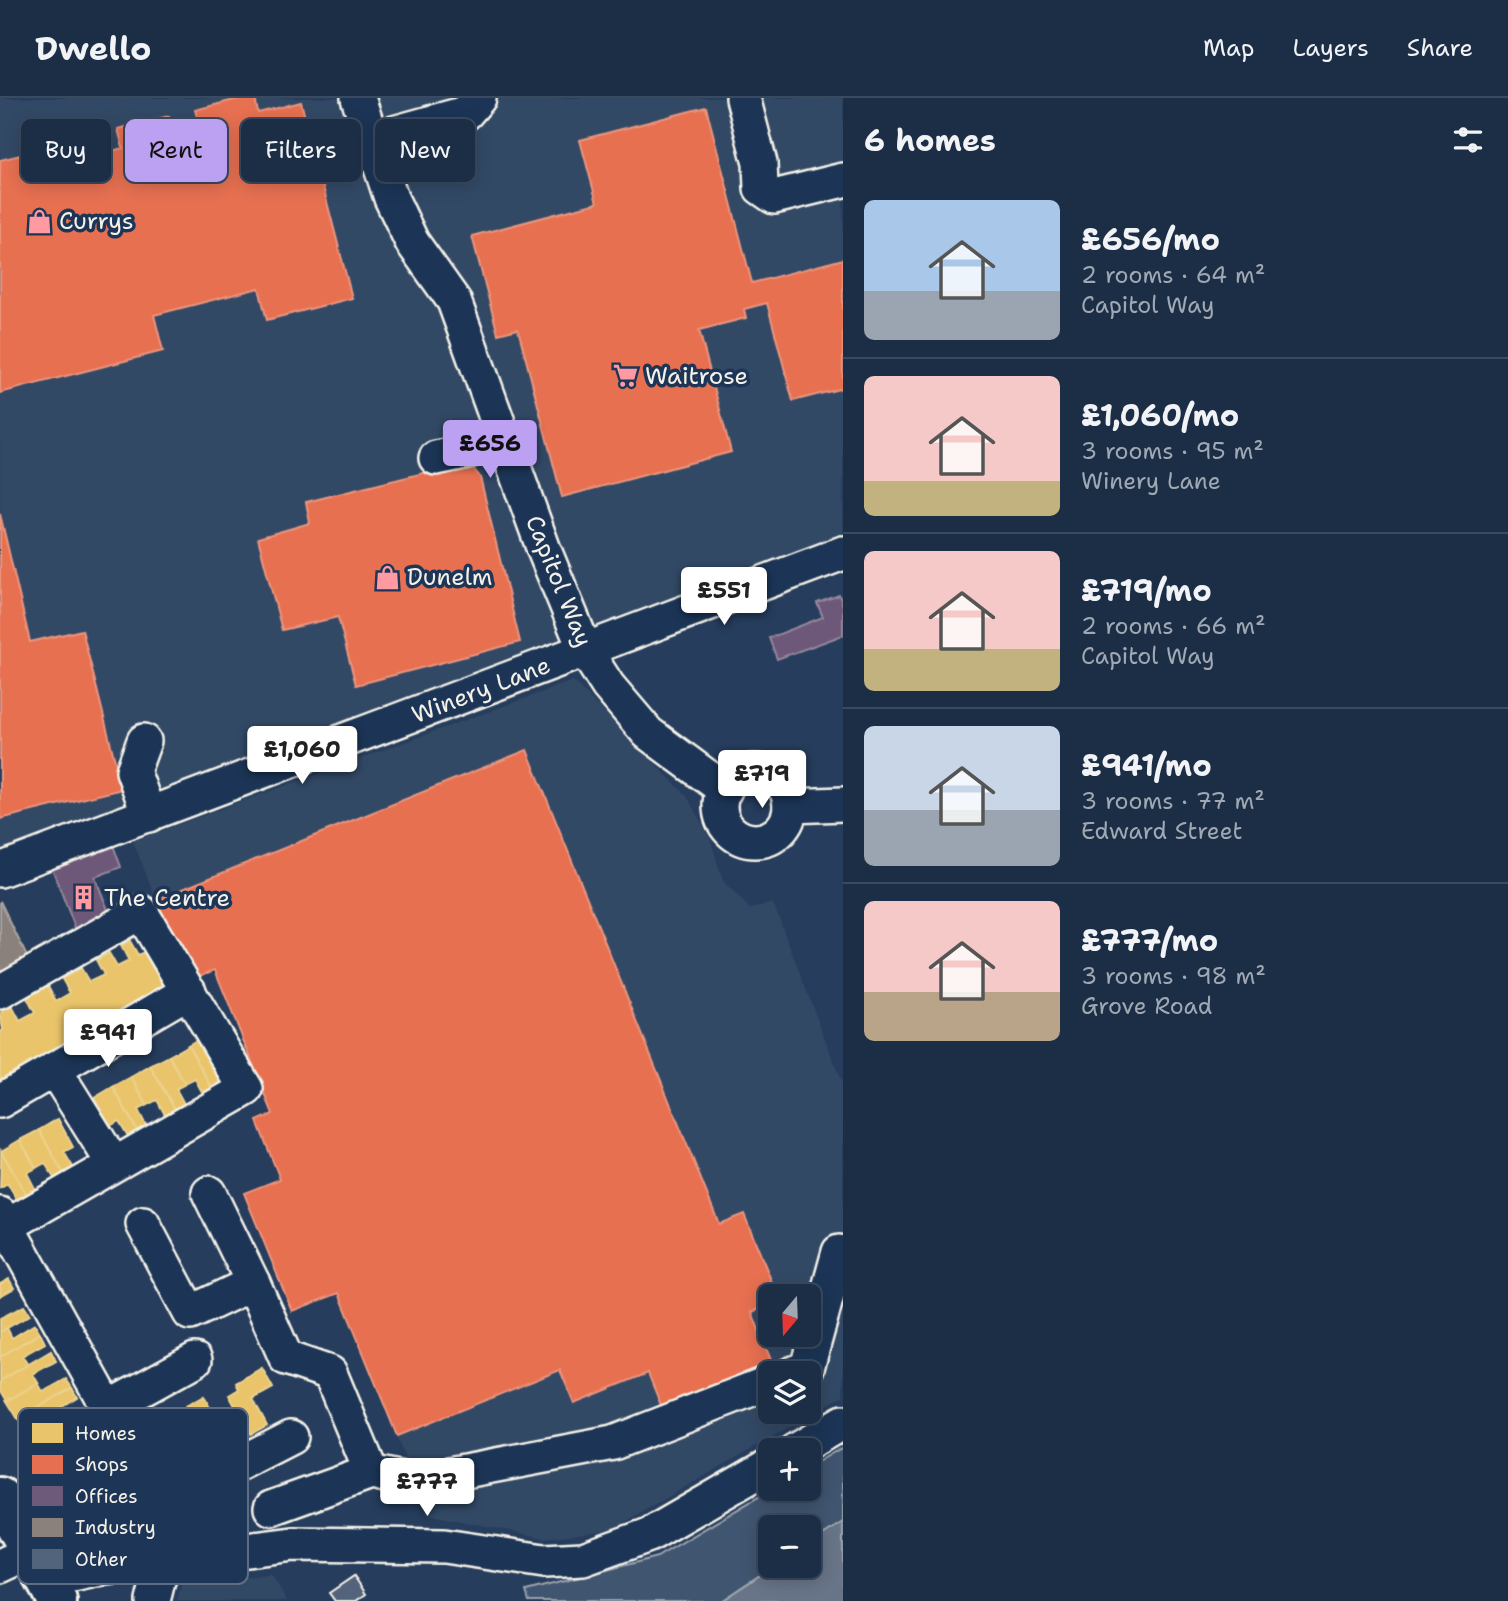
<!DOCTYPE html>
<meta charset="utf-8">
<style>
body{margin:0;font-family:"Shantell Sans",sans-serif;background:#293a51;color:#f1f3f6;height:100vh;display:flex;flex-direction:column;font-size:26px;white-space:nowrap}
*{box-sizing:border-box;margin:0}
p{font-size:23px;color:#a0a8b3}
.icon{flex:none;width:38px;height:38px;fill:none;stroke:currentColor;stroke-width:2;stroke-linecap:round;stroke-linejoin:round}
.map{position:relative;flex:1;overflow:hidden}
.sheet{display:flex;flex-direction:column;background:#1c2e46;width:665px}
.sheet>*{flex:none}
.banner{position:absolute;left:21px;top:21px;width:665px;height:63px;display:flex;gap:14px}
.needle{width:46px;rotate:199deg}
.controls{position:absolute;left:758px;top:1186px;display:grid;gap:14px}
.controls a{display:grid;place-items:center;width:63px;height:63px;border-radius:10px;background:#1c2e46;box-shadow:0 4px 18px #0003,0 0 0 2px #3a4a5f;font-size:35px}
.price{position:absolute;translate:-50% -60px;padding:0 16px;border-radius:7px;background:#fff;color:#222;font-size:23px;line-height:46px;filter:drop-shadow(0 2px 4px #0008)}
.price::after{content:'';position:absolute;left:50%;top:42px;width:21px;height:16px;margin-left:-10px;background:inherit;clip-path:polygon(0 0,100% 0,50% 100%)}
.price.selected{background:#bca0f2;color:#111}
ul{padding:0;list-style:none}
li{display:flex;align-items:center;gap:21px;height:175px;padding:0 21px}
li+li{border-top:2px solid #3a4a5f}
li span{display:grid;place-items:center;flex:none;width:196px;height:140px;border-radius:10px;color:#555}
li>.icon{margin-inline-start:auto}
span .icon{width:84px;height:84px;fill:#fffc;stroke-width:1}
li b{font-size:30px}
h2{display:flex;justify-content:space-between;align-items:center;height:84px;padding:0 21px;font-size:30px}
.tag{padding:0 24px;border-radius:10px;background:#1c2e46;box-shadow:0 4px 18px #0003,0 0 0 2px #3a4a5f;font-size:24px;line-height:63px}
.tag.selected{background:#bca0f2;color:#111}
header{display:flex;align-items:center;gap:42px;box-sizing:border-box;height:98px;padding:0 35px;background:#1c2e46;border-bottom:2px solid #3a4a5f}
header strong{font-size:33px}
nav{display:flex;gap:38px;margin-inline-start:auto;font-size:24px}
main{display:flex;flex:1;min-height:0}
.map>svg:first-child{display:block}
.built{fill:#334966;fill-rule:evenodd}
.green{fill:#40546f;stroke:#9aa2ac;stroke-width:2}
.water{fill:#677588;stroke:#9fa7ae;stroke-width:2}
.homes{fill:#e9c46a;stroke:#ecd290;stroke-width:2}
.shops{fill:#e76f51;stroke:#eb967e;stroke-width:2}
.offices{fill:#6d597a;stroke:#96879b;stroke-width:2}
.industry{fill:#8a817c;stroke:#aaa39c;stroke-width:2}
.building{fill:#52647b;stroke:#f4f1e8;stroke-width:2}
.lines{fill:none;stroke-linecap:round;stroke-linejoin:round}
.minor-casing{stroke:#f4f1e8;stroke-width:38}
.highway-casing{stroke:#f4f1e8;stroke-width:44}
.minor{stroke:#1d3557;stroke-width:33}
.highway{stroke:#1d3557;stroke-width:38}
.labels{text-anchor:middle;stroke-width:7;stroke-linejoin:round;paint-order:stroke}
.poi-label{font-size:24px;fill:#f4f1e8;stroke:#1d3557;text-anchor:start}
.street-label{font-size:24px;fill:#f4f1e8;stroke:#1d3557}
.key{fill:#1d3557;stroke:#5e6d82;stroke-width:2}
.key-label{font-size:19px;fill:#f4f1e8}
</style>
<header>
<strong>Dwello</strong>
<nav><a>Map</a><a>Layers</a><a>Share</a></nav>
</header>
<main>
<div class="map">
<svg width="843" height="1503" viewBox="0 0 843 1503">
<rect width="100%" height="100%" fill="#263d5d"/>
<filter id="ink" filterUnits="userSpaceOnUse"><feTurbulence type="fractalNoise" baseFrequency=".0143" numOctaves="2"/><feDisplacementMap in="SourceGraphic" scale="14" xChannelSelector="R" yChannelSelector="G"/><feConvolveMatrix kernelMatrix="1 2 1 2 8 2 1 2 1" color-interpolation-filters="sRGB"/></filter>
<g filter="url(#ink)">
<!-- built -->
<g class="built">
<path d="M 0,0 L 843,0 L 843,453 L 0,756 Z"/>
<path d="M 573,583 L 687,698 L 711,743 L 723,783 L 750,811 L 773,805 L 843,988 L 843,1298 L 611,1432 L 544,1440 L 427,1416 L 339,1195 L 292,1213 L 244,1095 L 280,1080 L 257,1023 L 273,1016 L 215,872 L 188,882 L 133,743 ZM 770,1199 L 808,1199 L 808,1237 L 770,1237 ZM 770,1276 L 808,1276 L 808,1314 L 770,1314 Z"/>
<path d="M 272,1477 L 287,1503 L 177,1503 L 182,1484 Z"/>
</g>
<!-- green -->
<path class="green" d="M 843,1349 L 843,1424 L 809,1446 L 808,1430 L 770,1430 L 770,1468 L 774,1468 L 721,1503 L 529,1503 L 526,1493 L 657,1459 L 772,1391 L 808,1391 L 809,1369 Z"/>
<!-- water -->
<path class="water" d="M 843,1424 L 843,1503 L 721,1503 L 774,1468 L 808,1468 L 809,1446 Z"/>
<!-- homes -->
<g class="homes">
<path d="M 130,843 L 138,857 L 150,851 L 170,887 L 0,981 L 0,934 L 3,932 L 0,915 L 12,908 L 20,923 L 35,915 L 27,900 L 48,888 L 56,903 L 70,895 L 62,881 L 81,870 L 89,884 L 104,877 L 96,862 L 109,855 L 117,869 L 129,863 L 121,848 Z"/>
<path d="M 207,936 L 223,964 L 213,970 L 226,992 L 216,997 L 188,947 Z"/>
<path d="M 188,947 L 216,997 L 207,1003 L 195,981 L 185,986 L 169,958 Z"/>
<path d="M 169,958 L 185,986 L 176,991 L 188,1013 L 179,1018 L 150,968 Z"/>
<path d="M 150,968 L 179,1018 L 169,1024 L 157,1002 L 147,1007 L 131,979 Z"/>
<path d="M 131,979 L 147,1007 L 138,1012 L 150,1035 L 141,1040 L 113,989 Z"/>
<path d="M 113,989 L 141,1040 L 132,1045 L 119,1023 L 110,1028 L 94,1000 Z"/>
<path d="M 58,1021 L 73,1049 L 64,1054 L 77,1076 L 67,1082 L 39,1032 Z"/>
<path d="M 39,1032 L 67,1082 L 58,1087 L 45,1065 L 36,1070 L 20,1042 Z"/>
<path d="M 20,1042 L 36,1070 L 27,1075 L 39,1098 L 30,1103 L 1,1053 Z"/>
<path d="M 1,1053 L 30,1103 L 20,1108 L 8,1086 L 0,1090 Z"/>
<path d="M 9,1181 L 14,1190 L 0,1198 L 0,1186 Z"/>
<path d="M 24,1208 L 30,1217 L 0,1234 L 0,1220 Z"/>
<path d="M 35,1226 L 40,1235 L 0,1259 L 0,1234 L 7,1230 L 12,1240 Z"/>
<path d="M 40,1235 L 45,1245 L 22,1258 L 28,1267 L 0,1283 L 0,1259 Z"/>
<path d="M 51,1253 L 56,1263 L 33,1276 L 38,1285 L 7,1303 L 0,1291 L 0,1283 Z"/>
<path d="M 262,1270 L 273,1290 L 253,1301 L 267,1327 L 251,1336 L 229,1297 L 239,1291 L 236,1285 Z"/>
<path d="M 66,1281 L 72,1290 L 18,1321 L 7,1303 L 38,1285 L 43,1294 Z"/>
<path d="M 72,1290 L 77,1299 L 54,1313 L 59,1322 L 28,1339 L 18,1321 Z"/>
<path d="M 204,1298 L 212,1314 L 223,1309 L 239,1341 L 157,1385 L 133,1341 L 147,1334 L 153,1346 L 162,1341 L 155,1326 L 175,1315 L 184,1330 L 195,1324 L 186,1308 Z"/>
</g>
<!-- shops -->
<g class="shops">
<path d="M 242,0 L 255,0 L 258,15 L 301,4 L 352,200 L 267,222 L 259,190 L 154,217 L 163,253 L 0,295 L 0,62 L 49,50 L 54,68 L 123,50 L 118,31 L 169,18 L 174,37 L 200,30 L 195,12 Z"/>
<path d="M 706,9 L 752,185 L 843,161 L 843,290 L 793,303 L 767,205 L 744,211 L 746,220 L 699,232 L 731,354 L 562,399 L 518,231 L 498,236 L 472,138 L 597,105 L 580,42 Z"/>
<path d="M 468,364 L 480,379 L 520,544 L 356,587 L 338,519 L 282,532 L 258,440 L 310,425 L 306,404 Z"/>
<path d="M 0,416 L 30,544 L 82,532 L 122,691 L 0,721 Z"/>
<path d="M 527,652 L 719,1126 L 744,1116 L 778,1199 L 770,1199 L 770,1206 L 752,1214 L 772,1265 L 662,1310 L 648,1275 L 574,1305 L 560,1272 L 397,1338 L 339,1195 L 292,1213 L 244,1095 L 280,1081 L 257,1023 L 273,1016 L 215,872 L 188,882 L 155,802 Z"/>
</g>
<!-- offices -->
<g class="offices">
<path d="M 839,497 L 843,508 L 843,537 L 777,561 L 769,540 L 823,519 L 817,505 Z"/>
<path d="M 113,747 L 121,769 L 95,779 L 112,822 L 77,835 L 52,770 Z"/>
</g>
<!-- industry -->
<path class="industry" d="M 0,803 L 29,863 L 0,876 Z"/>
<!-- building -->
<path class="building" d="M 354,1478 L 366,1496 L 356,1503 L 335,1503 L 329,1495 Z"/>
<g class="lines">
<defs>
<g id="minor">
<path d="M 358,0 L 391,100 L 412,144 L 454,203 L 544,452 L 585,552 L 608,588 L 648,635 L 725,692"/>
<path d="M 743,0 L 760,65 L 761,90 L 774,99 L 843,82"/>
<path d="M 372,41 L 466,15 L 479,0"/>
<path d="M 436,360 L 469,353 L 501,333"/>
<path d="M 144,643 L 133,673 L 149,717"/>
<circle cx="755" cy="708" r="35"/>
<path d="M 790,708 L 843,706"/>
<path d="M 0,772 L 843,455"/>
<path d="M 0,894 L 141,814 L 246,991 L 7,1128"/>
<path d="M 54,971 L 113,1065"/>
<path d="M 0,1003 L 189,893"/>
<path d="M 209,1095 L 253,1185"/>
<path d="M 0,1116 L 108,1310 L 134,1370 L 157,1408"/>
<path d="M 143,1126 L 190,1215 L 253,1185 L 286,1260 L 330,1275 L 371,1374"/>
<path d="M 791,1276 L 807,1270 L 839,1154"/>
<path d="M 108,1310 L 195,1262"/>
<path d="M 794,1353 L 843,1324"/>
<path d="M 271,1410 L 371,1374 L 412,1383 L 613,1345 L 770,1284"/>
<path d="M 131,1421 L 291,1339"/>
<path d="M 0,1468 L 30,1454"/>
<path d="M 44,1483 L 100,1471 L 293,1446 L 444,1448 L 544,1463 L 583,1461 L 649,1437 L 770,1367"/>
<path d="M 153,1503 L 163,1463"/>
</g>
<path id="highway" d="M 0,1399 L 57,1503"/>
</defs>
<!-- minor casing -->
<use href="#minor" class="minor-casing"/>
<!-- highway casing -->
<use href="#highway" class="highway-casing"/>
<!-- minor -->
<use href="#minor" class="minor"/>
<!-- highway -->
<use href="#highway" class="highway"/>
</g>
</g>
<!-- icons -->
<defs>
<symbol id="shop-bare" viewBox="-9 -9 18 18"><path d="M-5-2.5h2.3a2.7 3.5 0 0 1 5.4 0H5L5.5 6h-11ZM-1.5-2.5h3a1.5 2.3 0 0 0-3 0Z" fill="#ff9aa2" stroke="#1d3557" stroke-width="2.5" paint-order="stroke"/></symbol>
<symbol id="supermarket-bare" viewBox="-9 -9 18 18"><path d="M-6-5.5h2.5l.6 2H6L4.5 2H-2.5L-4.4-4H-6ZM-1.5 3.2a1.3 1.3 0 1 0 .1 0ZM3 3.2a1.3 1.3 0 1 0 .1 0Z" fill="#ff9aa2" stroke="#1d3557" stroke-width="2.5" paint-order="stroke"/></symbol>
<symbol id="building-bare" viewBox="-9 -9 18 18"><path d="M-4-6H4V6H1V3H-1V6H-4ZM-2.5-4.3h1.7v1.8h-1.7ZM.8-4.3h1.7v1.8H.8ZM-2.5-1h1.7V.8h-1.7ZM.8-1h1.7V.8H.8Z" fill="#ff9aa2" stroke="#1d3557" stroke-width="2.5" paint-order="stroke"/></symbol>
</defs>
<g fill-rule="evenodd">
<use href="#shop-bare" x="22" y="106" width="35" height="35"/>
<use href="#supermarket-bare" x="608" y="260" width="35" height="35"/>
<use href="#shop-bare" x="370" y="462" width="35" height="35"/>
<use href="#building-bare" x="66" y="782" width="35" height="35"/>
</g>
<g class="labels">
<!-- poi labels -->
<g class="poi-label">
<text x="59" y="131">Currys</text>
<text x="645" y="286">Waitrose</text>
<text x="407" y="487">Dunelm</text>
<text x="104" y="808">The Centre</text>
</g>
<!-- street labels -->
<g class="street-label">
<text transform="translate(559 483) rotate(68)" y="8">Capitol Way</text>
<text transform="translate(481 592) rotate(-21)" y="8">Winery Lane</text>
</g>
</g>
<!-- legend -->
<rect x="18" y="1310" width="230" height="176" rx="10" class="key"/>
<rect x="32" y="1325" width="31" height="20" fill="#e9c46a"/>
<rect x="32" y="1357" width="31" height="19" fill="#e76f51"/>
<rect x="32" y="1388" width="31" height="20" fill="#6d597a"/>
<rect x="32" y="1420" width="31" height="19" fill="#8a817c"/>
<rect x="32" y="1451" width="31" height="20" fill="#52647b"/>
<g class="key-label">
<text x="75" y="1342">Homes</text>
<text x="75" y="1373">Shops</text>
<text x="75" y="1405">Offices</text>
<text x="75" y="1436">Industry</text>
<text x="75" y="1468">Other</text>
</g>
</svg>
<div class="controls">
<a><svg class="needle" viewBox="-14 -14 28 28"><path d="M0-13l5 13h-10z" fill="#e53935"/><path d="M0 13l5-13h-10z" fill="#a0a8b3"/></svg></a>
<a><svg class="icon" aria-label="layers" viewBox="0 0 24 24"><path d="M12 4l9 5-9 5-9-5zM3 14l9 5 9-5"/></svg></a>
<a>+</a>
<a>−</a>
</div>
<b class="price selected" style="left:490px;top:382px">£656</b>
<b class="price" style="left:724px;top:529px">£551</b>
<b class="price" style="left:302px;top:688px">£1,060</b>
<b class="price" style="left:762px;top:712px">£719</b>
<b class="price" style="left:108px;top:971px">£941</b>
<b class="price" style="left:427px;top:1420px">£777</b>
<div class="banner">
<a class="tag">Buy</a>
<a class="tag selected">Rent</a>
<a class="tag">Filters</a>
<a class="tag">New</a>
</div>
</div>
<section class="sheet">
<h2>6 homes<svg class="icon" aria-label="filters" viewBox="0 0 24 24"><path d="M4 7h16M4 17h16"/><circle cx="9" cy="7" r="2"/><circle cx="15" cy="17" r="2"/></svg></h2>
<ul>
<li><span style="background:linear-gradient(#a9c7e8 65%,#9aa5b1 0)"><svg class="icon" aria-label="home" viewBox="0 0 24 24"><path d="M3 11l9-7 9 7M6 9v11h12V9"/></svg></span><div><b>£656/mo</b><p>2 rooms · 64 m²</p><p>Capitol Way</p></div></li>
<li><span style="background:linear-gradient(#f6c9c9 75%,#c2b280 0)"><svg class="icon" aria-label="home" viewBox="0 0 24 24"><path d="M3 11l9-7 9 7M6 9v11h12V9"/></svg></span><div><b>£1,060/mo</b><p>3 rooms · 95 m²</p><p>Winery Lane</p></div></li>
<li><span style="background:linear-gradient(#f6c9c9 70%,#c2b280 0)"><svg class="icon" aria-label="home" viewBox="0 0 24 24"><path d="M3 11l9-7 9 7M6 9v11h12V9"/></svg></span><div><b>£719/mo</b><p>2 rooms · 66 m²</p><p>Capitol Way</p></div></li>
<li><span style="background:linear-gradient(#c9d6e8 60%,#9aa5b1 0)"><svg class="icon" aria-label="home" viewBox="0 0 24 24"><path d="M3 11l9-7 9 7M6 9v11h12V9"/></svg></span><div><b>£941/mo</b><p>3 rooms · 77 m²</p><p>Edward Street</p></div></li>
<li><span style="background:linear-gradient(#f6c9c9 65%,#b9a48a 0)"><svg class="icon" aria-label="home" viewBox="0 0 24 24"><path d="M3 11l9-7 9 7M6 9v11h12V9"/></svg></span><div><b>£777/mo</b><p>3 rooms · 98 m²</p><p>Grove Road</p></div></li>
</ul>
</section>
</main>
